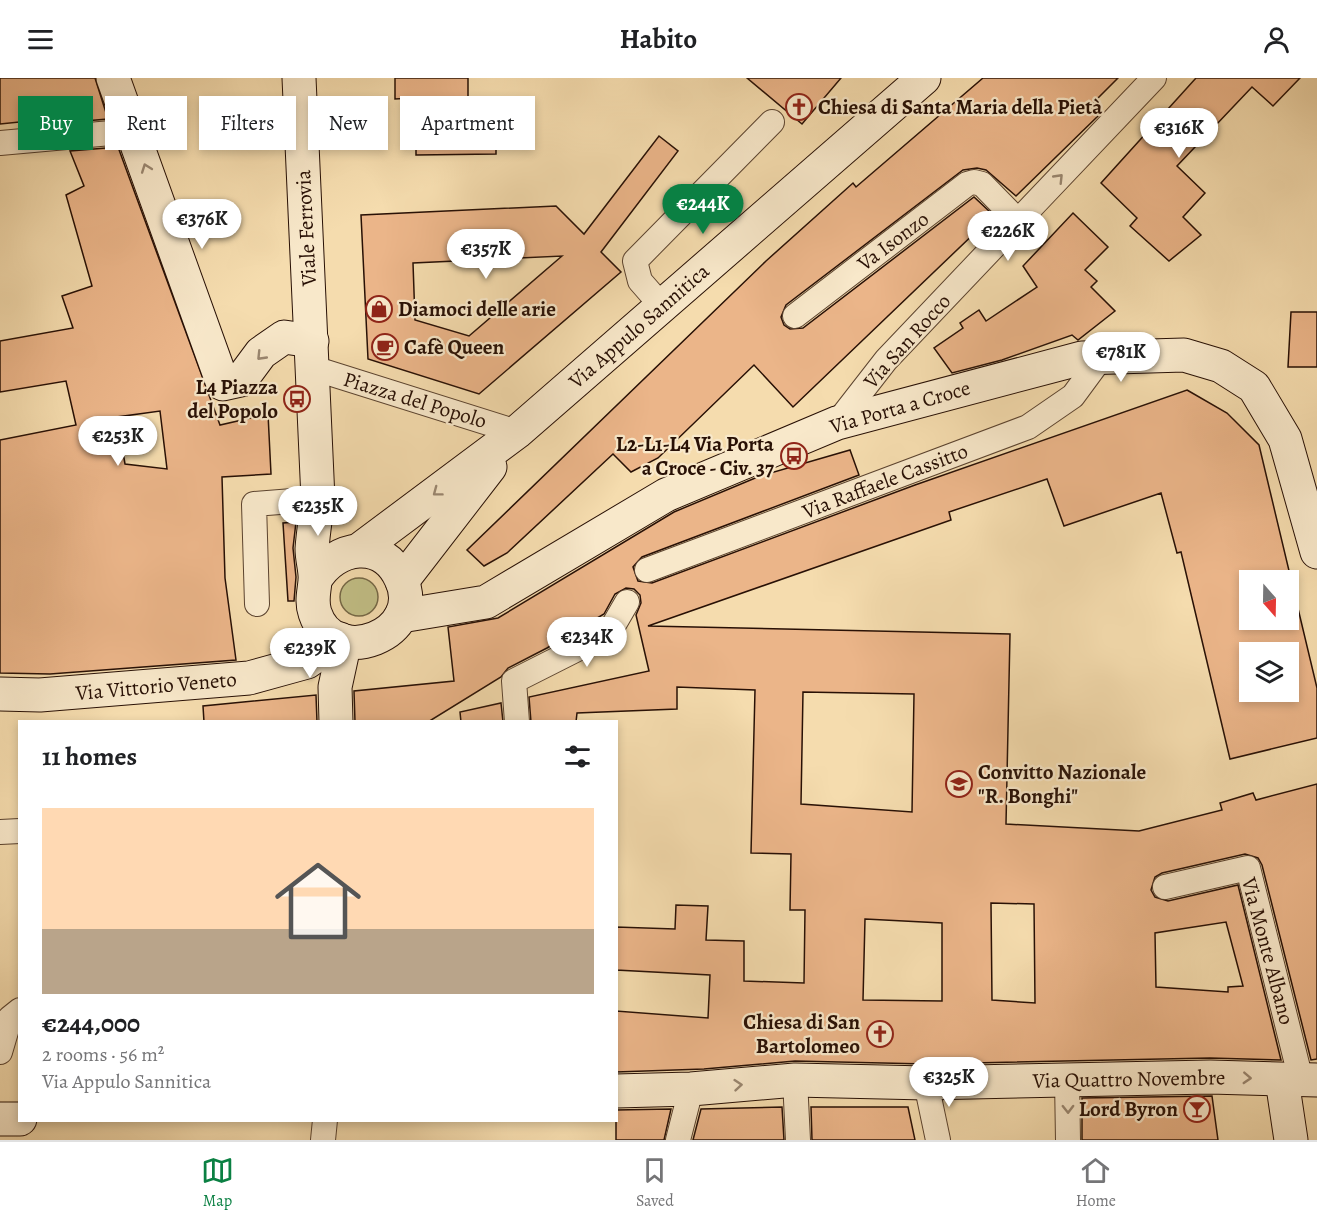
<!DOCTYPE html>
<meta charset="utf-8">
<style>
body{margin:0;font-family:Alegreya,serif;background:#f2f2f2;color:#202124;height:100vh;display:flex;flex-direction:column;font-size:22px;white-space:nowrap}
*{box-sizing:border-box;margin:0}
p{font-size:20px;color:#757577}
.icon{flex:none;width:33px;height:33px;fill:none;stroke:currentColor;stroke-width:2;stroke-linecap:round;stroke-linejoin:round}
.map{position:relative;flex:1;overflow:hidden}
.drawer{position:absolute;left:18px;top:642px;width:600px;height:402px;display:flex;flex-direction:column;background:#fff;border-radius:0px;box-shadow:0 3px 9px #0003}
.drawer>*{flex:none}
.guide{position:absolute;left:18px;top:18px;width:600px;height:54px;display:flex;gap:12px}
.needle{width:39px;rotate:160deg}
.controls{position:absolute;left:1239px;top:492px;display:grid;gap:12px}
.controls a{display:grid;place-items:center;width:60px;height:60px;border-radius:0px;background:#fff;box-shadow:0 3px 9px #0003;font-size:30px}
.price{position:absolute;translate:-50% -51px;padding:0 14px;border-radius:21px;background:#fff;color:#222;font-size:20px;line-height:39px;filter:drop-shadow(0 2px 3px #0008)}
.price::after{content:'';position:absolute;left:50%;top:36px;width:18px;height:14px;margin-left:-9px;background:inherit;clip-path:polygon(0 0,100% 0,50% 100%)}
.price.on{background:#0b8043;color:#fff}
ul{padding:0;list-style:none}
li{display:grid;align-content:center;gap:12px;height:318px;padding:0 24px}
li span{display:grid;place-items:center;height:186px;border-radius:0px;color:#555}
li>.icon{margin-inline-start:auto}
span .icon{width:108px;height:108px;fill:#fffc;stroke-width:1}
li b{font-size:26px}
h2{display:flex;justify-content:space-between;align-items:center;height:72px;padding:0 24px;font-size:26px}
.pill{padding:0 21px;border-radius:0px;background:#fff;box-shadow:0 3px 9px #0003;font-size:21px;line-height:54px}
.pill.on{background:#0b8043;color:#fff}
header{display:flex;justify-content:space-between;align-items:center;height:78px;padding:0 24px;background:#fff;font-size:27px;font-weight:700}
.dock{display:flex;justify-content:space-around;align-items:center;height:84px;border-top:2px solid #e0e0e0;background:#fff;font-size:16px;color:#757577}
.dock a{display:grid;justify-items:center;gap:3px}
.dock .on{color:#0b8043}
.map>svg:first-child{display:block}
.green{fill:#c2bf86;stroke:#756846;stroke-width:1.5}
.building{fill:#ebb589;stroke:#281005;stroke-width:1.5;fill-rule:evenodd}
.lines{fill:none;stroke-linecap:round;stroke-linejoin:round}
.street-casing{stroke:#5b432f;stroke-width:26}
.secondary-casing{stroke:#281005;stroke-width:35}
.street{stroke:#f8e8ca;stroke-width:24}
.secondary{stroke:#f8e8ca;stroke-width:33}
.oneway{stroke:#9a8771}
.labels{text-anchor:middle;stroke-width:4.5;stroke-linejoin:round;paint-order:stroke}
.poi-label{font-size:21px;font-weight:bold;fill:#281005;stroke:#f8e8ca;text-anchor:start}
.street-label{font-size:21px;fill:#281005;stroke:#f8e8ca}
</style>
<header><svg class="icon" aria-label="menu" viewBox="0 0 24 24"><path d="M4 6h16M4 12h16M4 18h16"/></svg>Habito<svg class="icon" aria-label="person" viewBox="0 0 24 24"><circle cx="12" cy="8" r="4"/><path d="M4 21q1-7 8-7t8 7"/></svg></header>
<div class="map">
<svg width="1317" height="1062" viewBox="0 0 1317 1062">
<rect width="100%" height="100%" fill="#f5dcae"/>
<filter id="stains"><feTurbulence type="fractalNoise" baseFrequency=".00333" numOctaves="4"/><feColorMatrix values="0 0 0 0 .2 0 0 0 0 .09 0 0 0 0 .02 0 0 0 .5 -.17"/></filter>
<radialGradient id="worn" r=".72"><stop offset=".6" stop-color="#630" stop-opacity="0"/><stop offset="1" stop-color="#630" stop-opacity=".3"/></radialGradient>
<!-- green -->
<circle class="green" cx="359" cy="519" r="19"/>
<!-- building -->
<g class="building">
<path d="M 0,0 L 95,0 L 108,41 L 60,45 L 58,40 L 0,46 Z"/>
<path d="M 395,0 L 468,0 L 468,20 L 413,23 L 413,20 L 395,21 Z"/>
<path d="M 747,0 L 841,0 L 802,46 Z"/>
<path d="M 983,0 L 1118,0 L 1089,29 L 1098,38 L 1016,118 L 986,92 L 977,90 L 963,92 L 786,227 L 781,239 L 784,247 L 790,251 L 803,250 L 974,119 L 990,134 L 982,148 L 793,329 L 754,287 L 658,380 L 631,394 L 613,376 L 507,475 L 484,488 L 467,472 L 766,183 L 853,105 L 856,109 Z"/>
<path d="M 1196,0 L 1300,0 L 1273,28 L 1252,9 L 1177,88 L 1205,115 L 1183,139 L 1201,157 L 1169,183 L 1130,148 L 1137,140 L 1101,105 Z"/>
<path d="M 496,55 L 496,76 L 416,77 L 416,57 Z"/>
<path d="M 659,58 L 678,73 L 601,174 L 621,194 L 479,316 L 368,281 L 361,137 L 556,128 L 584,156 ZM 562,178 L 469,258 L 415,242 L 413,185 Z"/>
<path d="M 118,69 L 220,347 L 268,336 L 271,396 L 222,399 L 225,500 L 236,582 L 50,596 L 0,595 L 0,362 L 76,347 L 66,303 L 0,314 L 0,263 L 73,250 L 62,218 L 92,208 L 66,117 L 84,108 L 70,73 ZM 160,333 L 167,391 L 125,386 L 117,339 Z"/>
<path d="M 1073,135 L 1108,169 L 1085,192 L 1097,203 L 1091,209 L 1115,233 L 1078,262 L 1072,257 L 1002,282 L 952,295 L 934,270 L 963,250 L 960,245 L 979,232 L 986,243 L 1037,209 L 1023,188 Z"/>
<path d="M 1291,234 L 1317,234 L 1317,289 L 1288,289 Z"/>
<path d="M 1187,312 L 1227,335 L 1259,367 L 1317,610 L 1317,660 L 1230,681 L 1181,474 L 1177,475 L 1161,415 L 1064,448 L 1047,401 L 949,434 L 951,442 L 648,548 L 1010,556 L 1006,746 L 1139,753 L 1222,732 L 1220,725 L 1253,715 L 1256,722 L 1317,706 L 1317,981 L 1311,982 L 1262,787 L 1258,780 L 1245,776 L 1162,795 L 1155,799 L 1151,812 L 1155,819 L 1168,823 L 1238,807 L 1281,982 L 1210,980 L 926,986 L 795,983 L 704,991 L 616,994 L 616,933 L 708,940 L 710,897 L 616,892 L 616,849 L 675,851 L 676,827 L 708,828 L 706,862 L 744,863 L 744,903 L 804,905 L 805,832 L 790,832 L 791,776 L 751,775 L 755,612 L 677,609 L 677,631 L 577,635 L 576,644 L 531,644 L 529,619 L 649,593 L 636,537 L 641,525 L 640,517 L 634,511 L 626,510 L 615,516 L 604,536 L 547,570 L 508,590 L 501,599 L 428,644 L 355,644 L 354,613 L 454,603 L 448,549 L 498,540 L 674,434 L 760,398 L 850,372 L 859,397 L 642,479 L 633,489 L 638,503 L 652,505 L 915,407 ZM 1250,502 L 1288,502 L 1288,542 L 1250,542 ZM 1250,574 L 1288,574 L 1288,614 L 1250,614 ZM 803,614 L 914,616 L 912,734 L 801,726 ZM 991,825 L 1034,826 L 1035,925 L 992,922 ZM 865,841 L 942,845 L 942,923 L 863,922 ZM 1226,844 L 1243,908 L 1228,909 L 1228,914 L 1156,909 L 1155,855 Z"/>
<path d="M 296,444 L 293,470 L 296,499 L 294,523 L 288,523 L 283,445 Z"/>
<path d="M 316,617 L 317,644 L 204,644 L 203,628 Z"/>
<path d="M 501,625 L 503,644 L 461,644 L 460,634 Z"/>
<path d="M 1212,1018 L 1218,1062 L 1082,1062 L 1082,1020 Z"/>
<path d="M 782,1029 L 784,1062 L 693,1062 L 701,1031 Z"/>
<path d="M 811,1029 L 908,1029 L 915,1062 L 812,1062 Z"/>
<path d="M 671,1031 L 664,1062 L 616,1062 L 616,1032 Z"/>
</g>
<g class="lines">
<defs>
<g id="street">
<path d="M 0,65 L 133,53"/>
<path d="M 661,227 L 640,203 L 635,183 L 772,44"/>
<path d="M 795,238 L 967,106 L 974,104 L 982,106 L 1018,143"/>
<path d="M 313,290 L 517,354"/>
<path d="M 837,345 L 886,282 L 1154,0"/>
<path d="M 647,492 L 1028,349 L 1073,318 L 1101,280"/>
<path d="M 257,526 L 254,426 L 318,421"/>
<path d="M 517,644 L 514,603 L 609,555 L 627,524"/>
<path d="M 0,754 L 20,753"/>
<path d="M 1165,809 L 1248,790 L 1301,1002"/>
<path d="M 0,974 L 10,940 L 20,932"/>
<path d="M 1067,1001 L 1068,1062"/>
<path d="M 795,1002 L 798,1062"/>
<path d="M 926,1005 L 938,1062"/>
<path d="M 323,1062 L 325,1042"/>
<path d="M 678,1062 L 691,1011"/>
</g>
<g id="secondary">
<path d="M 113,0 L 223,306 L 241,302 L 261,275 L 284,259 L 312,263"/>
<path d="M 299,0 L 318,421 C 316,438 313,455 312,471 C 312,482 316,493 315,503 C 314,515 311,523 315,535 C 334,593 427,556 401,501 C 383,460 335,467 315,502"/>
<path d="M 359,472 L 517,354 L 924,0"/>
<path d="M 402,503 L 490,389"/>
<path d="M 401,538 L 486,524 L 666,417 L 837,345 L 1082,280 L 1184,277 L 1221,288 L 1254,309 L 1285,361 L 1317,474"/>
<path d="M 0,616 L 40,617 L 249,600 L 307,584 L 340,561"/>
<path d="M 336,644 L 335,609 L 345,563"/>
<path d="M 1282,1002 L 1291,1062"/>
<path d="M 616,1013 L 691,1011 L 795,1002 L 926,1005 L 1210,999 L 1317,1002"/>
<path d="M 0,1041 L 20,1041"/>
</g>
</defs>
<!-- street casing -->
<use href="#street" class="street-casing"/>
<!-- secondary casing -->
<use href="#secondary" class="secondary-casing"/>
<!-- street -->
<use href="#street" class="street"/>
<!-- secondary -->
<use href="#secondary" class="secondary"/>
</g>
<!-- one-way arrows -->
<defs><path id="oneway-chevron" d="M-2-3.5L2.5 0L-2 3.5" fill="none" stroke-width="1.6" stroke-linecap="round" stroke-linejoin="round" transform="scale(1.5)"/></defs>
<g class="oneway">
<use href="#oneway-chevron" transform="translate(146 90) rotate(-110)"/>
<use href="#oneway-chevron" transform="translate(1059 100) rotate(-46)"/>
<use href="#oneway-chevron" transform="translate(261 278) rotate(134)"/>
<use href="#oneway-chevron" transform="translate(437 414) rotate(143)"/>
<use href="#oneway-chevron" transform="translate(1247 1000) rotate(3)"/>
<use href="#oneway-chevron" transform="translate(738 1007) rotate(-5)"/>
<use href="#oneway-chevron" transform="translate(1068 1031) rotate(89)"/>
</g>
<!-- icons -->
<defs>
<symbol id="church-ring" viewBox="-11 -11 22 22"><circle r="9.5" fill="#f8e8ca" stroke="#8f2418" stroke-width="1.5"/><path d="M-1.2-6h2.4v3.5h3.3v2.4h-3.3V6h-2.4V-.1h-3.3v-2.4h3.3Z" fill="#8f2418"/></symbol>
<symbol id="shop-ring" viewBox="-11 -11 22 22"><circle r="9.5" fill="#f8e8ca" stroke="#8f2418" stroke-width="1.5"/><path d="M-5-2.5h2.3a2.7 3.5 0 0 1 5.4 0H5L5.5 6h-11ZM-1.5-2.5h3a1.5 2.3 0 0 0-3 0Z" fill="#8f2418"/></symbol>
<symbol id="cafe-ring" viewBox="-11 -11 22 22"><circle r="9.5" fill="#f8e8ca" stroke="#8f2418" stroke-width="1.5"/><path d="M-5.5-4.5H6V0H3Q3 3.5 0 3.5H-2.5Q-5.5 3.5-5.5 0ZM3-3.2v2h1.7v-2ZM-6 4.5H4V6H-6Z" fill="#8f2418"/></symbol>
<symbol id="bus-ring" viewBox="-11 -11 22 22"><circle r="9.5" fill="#f8e8ca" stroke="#8f2418" stroke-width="1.5"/><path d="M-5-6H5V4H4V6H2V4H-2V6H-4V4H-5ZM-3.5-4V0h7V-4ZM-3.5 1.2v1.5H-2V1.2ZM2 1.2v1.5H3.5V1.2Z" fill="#8f2418"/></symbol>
<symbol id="school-ring" viewBox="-11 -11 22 22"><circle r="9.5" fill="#f8e8ca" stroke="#8f2418" stroke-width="1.5"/><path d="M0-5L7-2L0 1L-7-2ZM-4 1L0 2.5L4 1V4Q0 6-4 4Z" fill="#8f2418"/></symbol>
<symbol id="bar-ring" viewBox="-11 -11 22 22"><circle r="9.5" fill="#f8e8ca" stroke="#8f2418" stroke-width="1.5"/><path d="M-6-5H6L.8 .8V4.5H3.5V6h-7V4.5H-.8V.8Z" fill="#8f2418"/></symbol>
</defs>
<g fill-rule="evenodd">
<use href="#church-ring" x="784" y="14" width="30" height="30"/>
<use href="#shop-ring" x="364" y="216" width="30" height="30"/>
<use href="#cafe-ring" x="370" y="254" width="30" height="30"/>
<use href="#bus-ring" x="282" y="306" width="30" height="30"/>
<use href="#bus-ring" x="779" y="363" width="30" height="30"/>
<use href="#school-ring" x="944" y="691" width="30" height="30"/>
<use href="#church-ring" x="865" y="941" width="30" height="30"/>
<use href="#bar-ring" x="1182" y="1016" width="30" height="30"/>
</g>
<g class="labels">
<!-- poi labels -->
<g class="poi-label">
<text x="818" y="36">Chiesa di Santa Maria della Pietà</text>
<text x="398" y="238">Diamoci delle arie</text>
<text x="404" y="276">Cafè Queen</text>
<text x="278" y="316" text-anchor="end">L4 Piazza<tspan x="278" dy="24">del Popolo</tspan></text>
<text x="774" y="373" text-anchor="end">L2-L1-L4 Via Porta<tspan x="774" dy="24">a Croce - Civ. 37</tspan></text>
<text x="978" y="701">Convitto Nazionale<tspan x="978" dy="24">"R. Bonghi"</tspan></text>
<text x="860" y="951" text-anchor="end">Chiesa di San<tspan x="860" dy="24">Bartolomeo</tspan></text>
<text x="1178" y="1038" text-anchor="end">Lord Byron</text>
</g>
<!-- street labels -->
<g class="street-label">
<text transform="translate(306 150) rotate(-93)" y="7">Viale Ferrovia</text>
<text transform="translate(893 163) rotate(-37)" y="7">Va Isonzo</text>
<text transform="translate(639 248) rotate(-41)" y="7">Via Appulo Sannitica</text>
<text transform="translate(907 263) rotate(-48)" y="7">Via San Rocco</text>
<text transform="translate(415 322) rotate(17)" y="7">Piazza del Popolo</text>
<text transform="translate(900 329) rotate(-16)" y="7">Via Porta a Croce</text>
<text transform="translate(885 403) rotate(-21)" y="7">Via Raffaele Cassitto</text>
<text transform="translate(156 608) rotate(-5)" y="7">Via Vittorio Veneto</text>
<text transform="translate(1268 873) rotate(75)" y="7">Via Monte Albano</text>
<text transform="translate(1129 1001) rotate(-1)" y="7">Via Quattro Novembre</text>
</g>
</g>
<rect width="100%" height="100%" filter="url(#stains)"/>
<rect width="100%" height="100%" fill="url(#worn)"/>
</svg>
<div class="controls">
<a><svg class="needle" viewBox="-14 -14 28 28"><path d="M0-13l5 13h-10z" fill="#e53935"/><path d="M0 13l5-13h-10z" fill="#757577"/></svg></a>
<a><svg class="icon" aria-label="layers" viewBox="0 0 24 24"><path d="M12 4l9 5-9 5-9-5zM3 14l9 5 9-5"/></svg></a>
</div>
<b class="price" style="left:1179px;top:81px">€316K</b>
<b class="price on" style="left:703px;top:157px">€244K</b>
<b class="price" style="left:202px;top:172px">€376K</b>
<b class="price" style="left:1008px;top:184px">€226K</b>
<b class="price" style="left:486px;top:202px">€357K</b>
<b class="price" style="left:1121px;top:305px">€781K</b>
<b class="price" style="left:118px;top:389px">€253K</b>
<b class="price" style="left:318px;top:459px">€235K</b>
<b class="price" style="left:587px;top:590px">€234K</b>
<b class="price" style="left:310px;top:601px">€239K</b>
<b class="price" style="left:949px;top:1030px">€325K</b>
<div class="guide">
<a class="pill on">Buy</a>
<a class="pill">Rent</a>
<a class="pill">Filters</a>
<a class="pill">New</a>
<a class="pill">Apartment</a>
</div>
<section class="drawer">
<h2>11 homes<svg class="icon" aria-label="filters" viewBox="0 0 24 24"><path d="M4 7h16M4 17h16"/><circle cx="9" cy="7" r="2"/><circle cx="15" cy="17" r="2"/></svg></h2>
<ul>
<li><span style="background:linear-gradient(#ffd9b3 65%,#b9a48a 0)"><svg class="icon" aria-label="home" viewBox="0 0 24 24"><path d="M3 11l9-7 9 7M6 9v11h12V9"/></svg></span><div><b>€244,000</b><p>2 rooms · 56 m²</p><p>Via Appulo Sannitica</p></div></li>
</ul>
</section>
</div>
<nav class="dock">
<a class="on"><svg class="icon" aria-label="map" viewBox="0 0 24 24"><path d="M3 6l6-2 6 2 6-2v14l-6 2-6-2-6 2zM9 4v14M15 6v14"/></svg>Map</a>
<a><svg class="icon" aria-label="saved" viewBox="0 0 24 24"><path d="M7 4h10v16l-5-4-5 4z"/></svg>Saved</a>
<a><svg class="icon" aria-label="home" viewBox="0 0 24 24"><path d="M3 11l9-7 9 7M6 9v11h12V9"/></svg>Home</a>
</nav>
